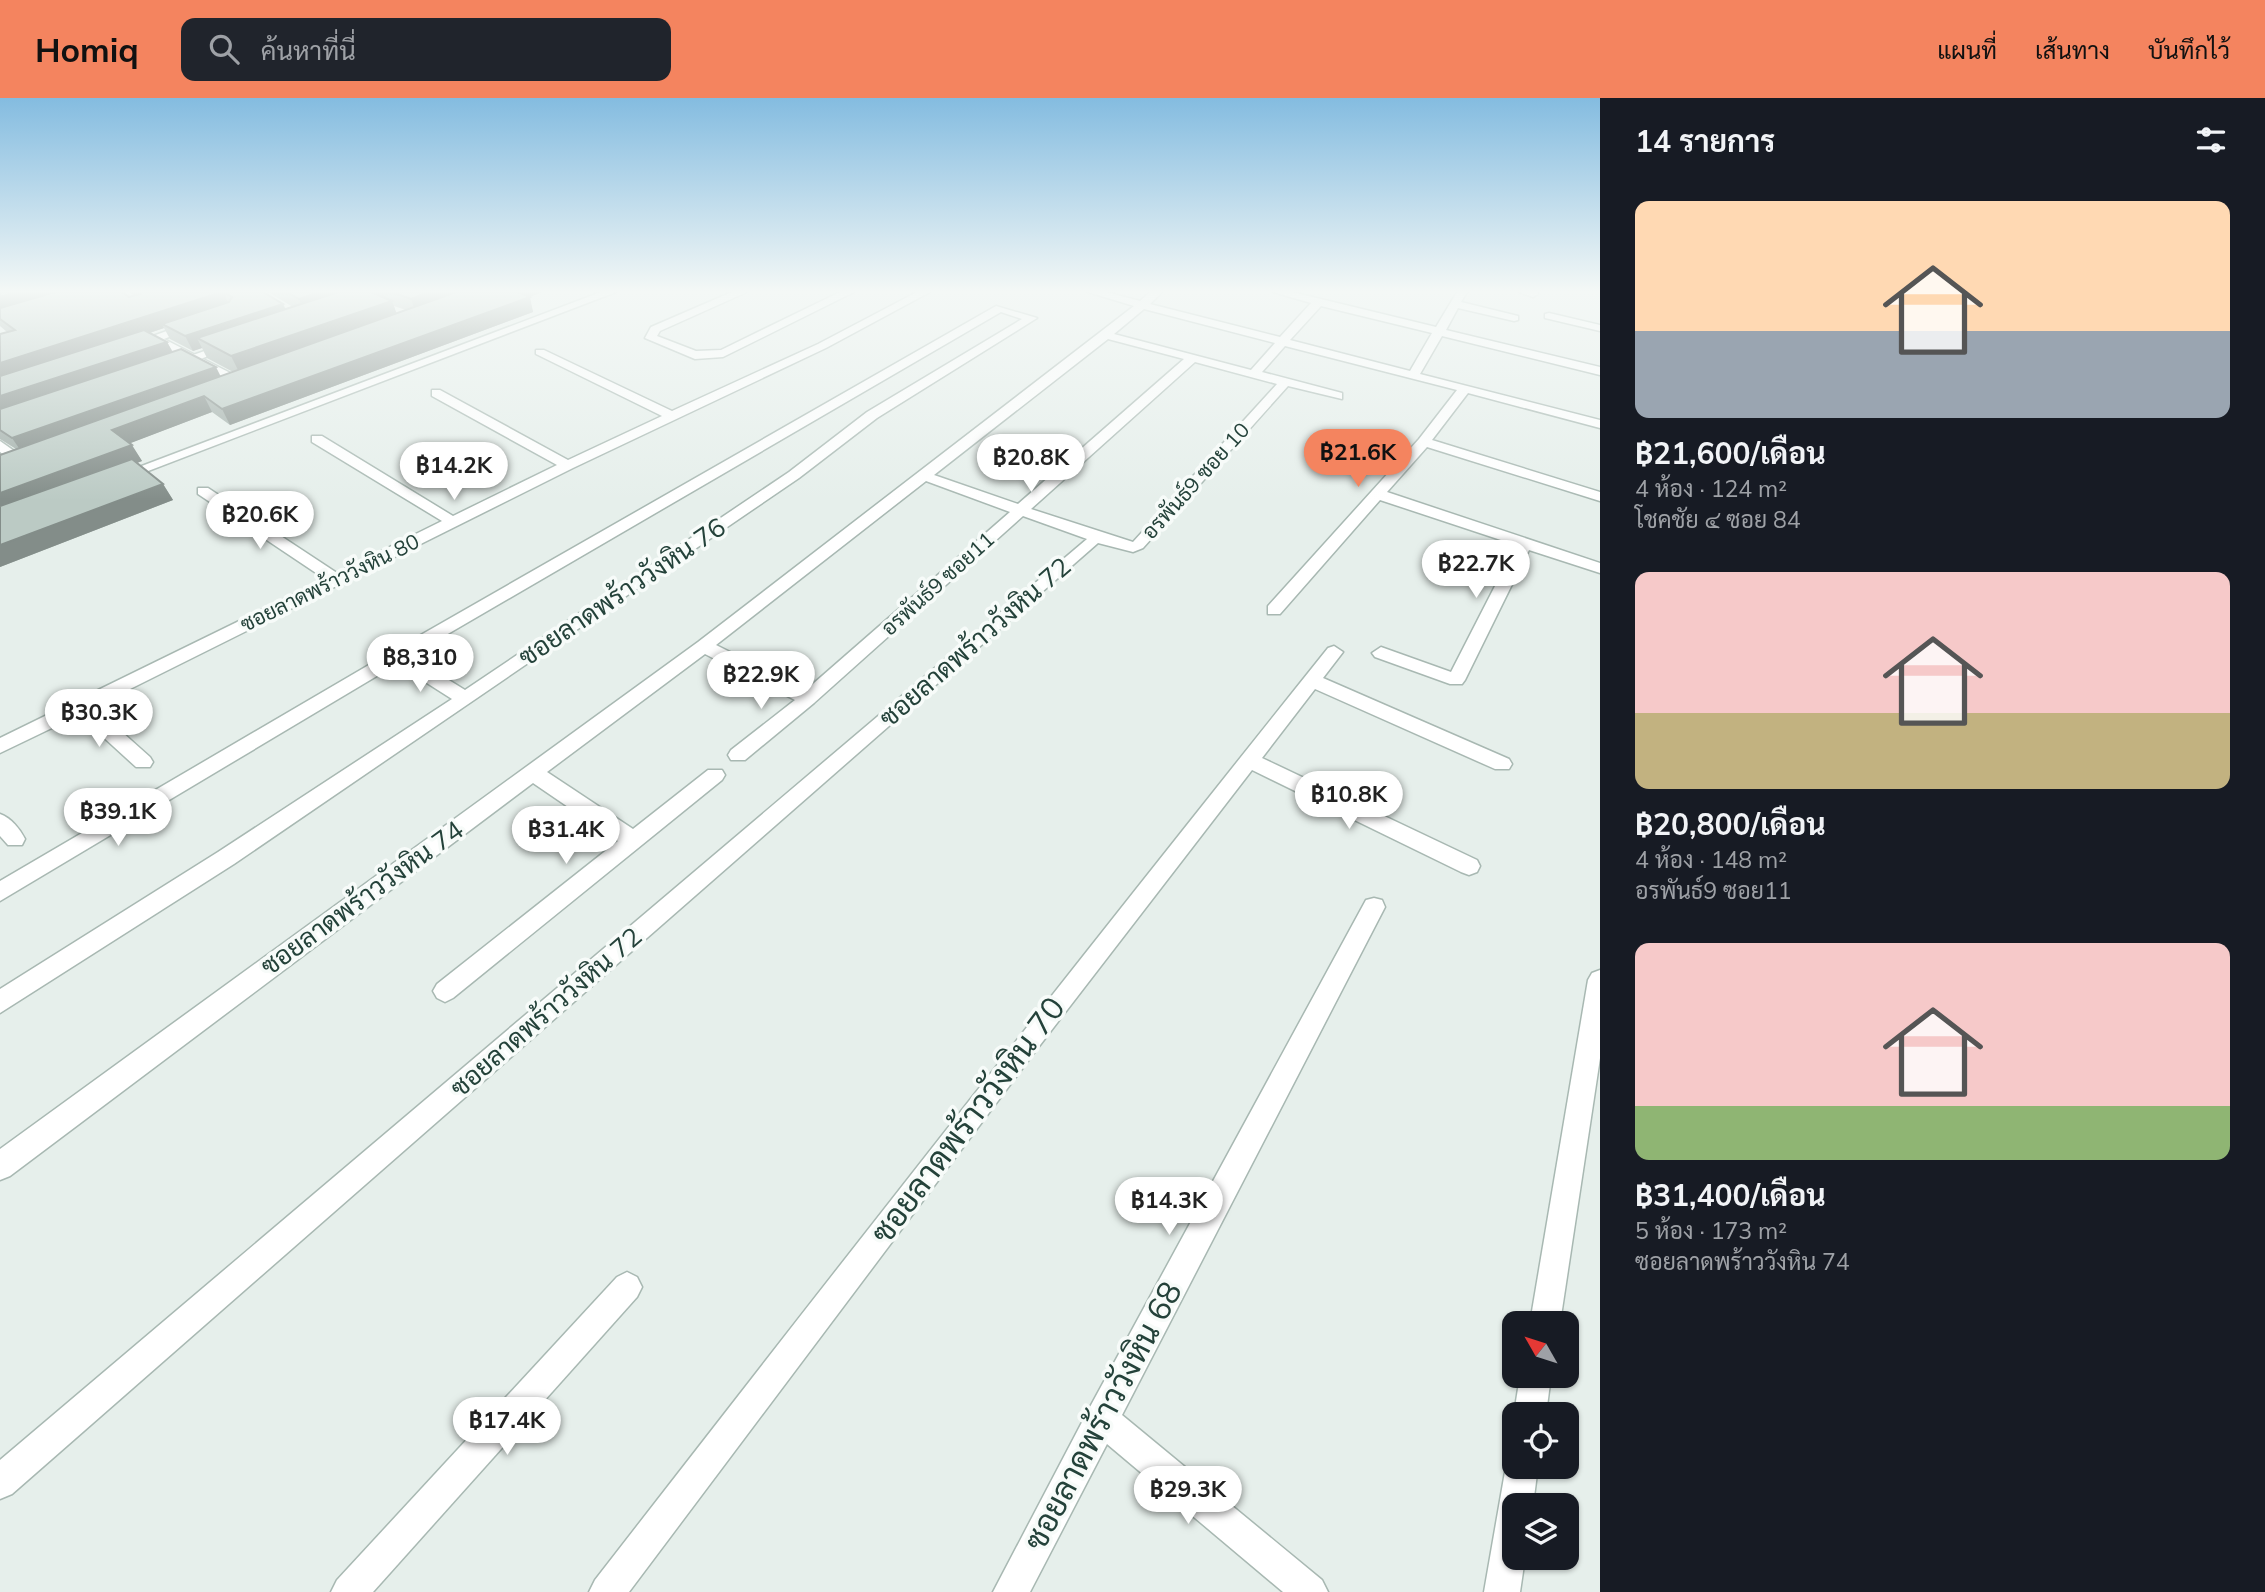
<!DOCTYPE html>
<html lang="th">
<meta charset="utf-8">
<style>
body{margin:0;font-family:Mulish,Sarabun,sans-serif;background:#20242c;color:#f1f3f6;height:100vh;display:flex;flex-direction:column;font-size:26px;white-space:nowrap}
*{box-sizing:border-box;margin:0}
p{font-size:23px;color:#9ea1a6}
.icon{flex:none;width:38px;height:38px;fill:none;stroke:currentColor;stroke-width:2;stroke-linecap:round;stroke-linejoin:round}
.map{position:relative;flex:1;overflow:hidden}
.side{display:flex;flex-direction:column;background:#171b24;width:665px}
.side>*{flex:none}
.needle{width:46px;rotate:309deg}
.buttons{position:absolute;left:1502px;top:1213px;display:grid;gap:14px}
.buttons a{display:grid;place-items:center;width:77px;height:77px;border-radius:14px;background:#171b24;box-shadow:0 2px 5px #0004;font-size:35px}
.price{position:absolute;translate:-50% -60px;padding:0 16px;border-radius:24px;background:#fff;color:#222;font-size:23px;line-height:46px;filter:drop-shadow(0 2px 4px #0008)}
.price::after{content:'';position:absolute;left:50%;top:42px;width:21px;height:16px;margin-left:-10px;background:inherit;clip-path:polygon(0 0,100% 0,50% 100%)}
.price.active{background:#f4845f;color:#111}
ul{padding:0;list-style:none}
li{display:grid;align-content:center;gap:14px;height:371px;padding:0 35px}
li span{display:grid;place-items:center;height:217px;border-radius:14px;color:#555}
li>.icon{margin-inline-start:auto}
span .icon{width:126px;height:126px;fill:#fffc;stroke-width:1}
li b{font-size:30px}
h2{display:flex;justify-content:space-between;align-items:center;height:84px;padding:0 35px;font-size:30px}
header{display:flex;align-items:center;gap:42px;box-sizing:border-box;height:98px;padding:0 35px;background:#f4845f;color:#111}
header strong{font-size:33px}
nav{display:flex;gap:38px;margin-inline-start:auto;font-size:24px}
.search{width:490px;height:63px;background:#20242c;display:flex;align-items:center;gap:18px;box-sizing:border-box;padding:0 24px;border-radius:14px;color:#9ea1a6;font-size:26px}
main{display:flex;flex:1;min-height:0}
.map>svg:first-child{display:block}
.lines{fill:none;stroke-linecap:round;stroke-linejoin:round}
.minor-casing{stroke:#a8b8b2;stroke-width:3}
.tertiary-casing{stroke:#a8b8b2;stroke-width:3}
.minor{fill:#fff;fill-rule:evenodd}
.tertiary{fill:#fff;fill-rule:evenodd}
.wall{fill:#a1aea9;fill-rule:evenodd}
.shaded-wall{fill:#838d89}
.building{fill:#bbcac4;stroke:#838d89;stroke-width:2}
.labels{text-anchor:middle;stroke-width:7;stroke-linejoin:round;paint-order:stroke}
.far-street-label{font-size:21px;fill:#24423a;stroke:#f7fbf9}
.street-label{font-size:26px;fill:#24423a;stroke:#f7fbf9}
.near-street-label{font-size:32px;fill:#24423a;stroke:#f7fbf9}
</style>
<header>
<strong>Homiq</strong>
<div class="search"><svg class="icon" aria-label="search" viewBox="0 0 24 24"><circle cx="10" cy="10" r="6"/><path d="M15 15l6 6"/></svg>ค้นหาที่นี่</div>
<nav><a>แผนที่</a><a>เส้นทาง</a><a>บันทึกไว้</a></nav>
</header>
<main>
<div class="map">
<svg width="1600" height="1494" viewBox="0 0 1600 1494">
<rect width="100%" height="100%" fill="#e6efeb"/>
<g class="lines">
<defs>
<g id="minor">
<path d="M 601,194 L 616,194 L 122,383 L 110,380 Z"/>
<path d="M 732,194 L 747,194 L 660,233 L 657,238 L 696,253 L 721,252 L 840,194 L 854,194 L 723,259 L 695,261 L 645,240 L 651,229 Z"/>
<path d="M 917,194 L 930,194 L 826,250 L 573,370 L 94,609 L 150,659 L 153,664 L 150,669 L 136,669 L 79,617 L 0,655 L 0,640 L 325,481 L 198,396 L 198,390 L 208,390 L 337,475 L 442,423 L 312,344 L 312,338 L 322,338 L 453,418 L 557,367 L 432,298 L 432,292 L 440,292 L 568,362 L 662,318 L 536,256 L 536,252 L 544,252 L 672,313 L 818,246 Z"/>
<path d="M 1088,194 L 1106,194 L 1140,203 L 1150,194 L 1162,194 L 1150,206 L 1280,239 L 1311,205 L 1273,194 L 1292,194 L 1436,229 L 1457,194 L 1467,194 L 1461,204 L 1518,218 L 1518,222 L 1514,223 L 1458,210 L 1446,232 L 1600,269 L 1600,277 L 1442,238 L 1420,276 L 1600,322 L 1600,330 L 1468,295 L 1432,342 L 1600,394 L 1600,403 L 1427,349 L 1387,394 L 1600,465 L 1600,475 L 1529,452 L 1465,582 L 1462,586 L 1450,586 L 1375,559 L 1372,555 L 1381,549 L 1451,574 L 1516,447 L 1380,402 L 1280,516 L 1268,516 L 1268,508 L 1419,341 L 1457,292 L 1285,248 L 1262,274 L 1342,295 L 1342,301 L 1288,288 L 1143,450 L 1133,454 L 1098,445 L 12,1396 L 0,1401 L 0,1362 L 1087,441 L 1023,418 L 814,605 L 745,662 L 731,662 L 728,657 L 731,652 L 795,602 L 705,556 L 547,674 L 633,731 L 708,672 L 722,672 L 725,677 L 722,682 L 453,900 L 445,904 L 437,900 L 433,893 L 437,886 L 618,743 L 533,685 L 10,1078 L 0,1082 L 0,1051 L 698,544 L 1134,208 ZM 1321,208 L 1432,235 L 1410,273 L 1290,242 ZM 1144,211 L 1275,245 L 1251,272 L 1114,236 ZM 1108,241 L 1184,261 L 1018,406 L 934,377 ZM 1195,264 L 1277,286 L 1133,444 L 1031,411 ZM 926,383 L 1010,414 L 806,592 L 716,547 Z"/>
<path d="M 1519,194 L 1537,194 L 1538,196 L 1533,199 Z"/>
<path d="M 996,208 L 1037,220 L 877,320 L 799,380 L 234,766 L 0,915 L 0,891 L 218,754 L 452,601 L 397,566 L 0,803 L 0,783 L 391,554 ZM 1001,214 L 1022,221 L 867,314 L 789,374 L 465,592 L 410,558 Z"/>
<path d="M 1549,215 L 1600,227 L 1600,233 L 1545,220 L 1545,216 Z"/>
<path d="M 189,225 L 199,227 L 164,241 L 242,281 L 242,287 L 234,287 L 153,244 L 131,251 L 125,248 Z"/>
<path d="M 0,343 L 27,362 L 27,368 L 17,368 L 0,354 Z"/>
<path d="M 1334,548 L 1343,554 L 1323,580 L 1509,661 L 1512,666 L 1509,671 L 1495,671 L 1315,591 L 1262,660 L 1477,762 L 1480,768 L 1477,774 L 1469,777 L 1461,774 L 1252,672 L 1037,951 L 629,1494 L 589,1494 L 595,1482 C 837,1170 1083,856 1328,550 Z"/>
<path d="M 0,716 C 11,720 20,731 25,741 L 22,747 L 8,747 L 0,738 Z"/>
<path d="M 1374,800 L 1382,802 L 1385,809 L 1122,1317 L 1322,1482 L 1328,1494 L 1283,1494 L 1107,1346 L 1030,1494 L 993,1494 L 1090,1309 L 1366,802 Z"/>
<path d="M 1600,872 L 1600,960 L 1560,1225 L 1530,1225 L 1588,882 L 1592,875 Z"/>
<path d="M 627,1174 L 637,1179 L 642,1189 L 637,1199 L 373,1494 L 331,1494 L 337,1482 L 617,1179 Z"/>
<path d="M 1520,1278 L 1551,1278 L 1546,1316 L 1514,1316 Z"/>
<path d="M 1514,1355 L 1514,1368 L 1538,1368 L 1533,1407 L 1514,1407 L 1514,1460 L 1525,1460 L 1520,1494 L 1484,1494 L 1506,1368 Z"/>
</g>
<path id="tertiary" d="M 230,244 L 236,247 L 234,249 L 172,271 L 162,268 Z"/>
</defs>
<!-- minor casing -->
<use href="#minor" class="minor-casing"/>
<!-- tertiary casing -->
<use href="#tertiary" class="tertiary-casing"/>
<!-- minor -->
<use href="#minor" class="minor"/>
<!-- tertiary -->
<use href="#tertiary" class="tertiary"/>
</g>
<!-- wall -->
<path class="wall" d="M 0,194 L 129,199 L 134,197 L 129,194 L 263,194 L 283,206 L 286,211 L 293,209 L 268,194 L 371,194 L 375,196 L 374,194 L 542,194 L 529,199 L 533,214 L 230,327 L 212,314 L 130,345 L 142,363 L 137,365 L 163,386 L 173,402 L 0,469 L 0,354 L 1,356 L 16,351 L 0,341 L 0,236 L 7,234 L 0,228 ZM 394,208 L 406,212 L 396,215 ZM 164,230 L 170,241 L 193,253 L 202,250 L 207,260 L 233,274 L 220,278 L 173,254 L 167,244 L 150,235 Z"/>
<!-- shaded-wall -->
<g class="shaded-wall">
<path d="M 17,194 L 77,194 L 0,216 L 0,199 Z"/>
<path d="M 223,194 L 230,209 L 162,226 L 164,230 L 0,284 L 0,265 Z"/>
<path d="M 320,194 L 369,194 L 305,216 L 299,201 Z"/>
<path d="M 429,194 L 475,194 L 416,215 L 411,201 Z"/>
<path d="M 511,194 L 542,194 L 513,205 Z"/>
<path d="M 530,199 L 533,214 L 230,327 L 222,311 Z"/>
<path d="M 392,203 L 399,222 L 241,278 L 231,258 Z"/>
<path d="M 283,206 L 289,221 L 197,240 L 202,250 L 193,253 L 185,238 Z"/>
<path d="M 167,244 L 175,259 L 0,317 L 0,298 Z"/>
<path d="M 216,269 L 224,285 L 23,356 L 12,340 Z"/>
<path d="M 204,298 L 212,314 L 123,348 L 112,332 Z"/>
<path d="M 132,347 L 142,363 L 0,416 L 0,395 Z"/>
<path d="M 163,386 L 173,402 L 0,469 L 0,447 Z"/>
</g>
<!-- building -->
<g class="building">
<path d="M 0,194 L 17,194 L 0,199 Z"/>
<path d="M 55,194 L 122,194 L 129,199 L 141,196 L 141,194 L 222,194 L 0,265 L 0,236 L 15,232 L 0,221 L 0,210 Z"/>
<path d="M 224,194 L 263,194 L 283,206 L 185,238 L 162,226 L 229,204 L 232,199 Z"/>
<path d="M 287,194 L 320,194 L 299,201 Z"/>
<path d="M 338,194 L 371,194 L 392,203 L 231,258 L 197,240 Z"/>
<path d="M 392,194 L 429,194 L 411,201 Z"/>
<path d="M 456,194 L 518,194 L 530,199 L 222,311 L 204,298 L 112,332 L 132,347 L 0,395 L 0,357 Z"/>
<path d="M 144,232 L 167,244 L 0,298 L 0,278 Z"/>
<path d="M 181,251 L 216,269 L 12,340 L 0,332 L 0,311 Z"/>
<path d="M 132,361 L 163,386 L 0,447 L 0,408 Z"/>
</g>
<!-- sky -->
<linearGradient id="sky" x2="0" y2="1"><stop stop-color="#84bce0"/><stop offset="0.48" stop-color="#f4f8f6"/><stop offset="1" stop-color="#f4f8f6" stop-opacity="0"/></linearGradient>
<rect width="1600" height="403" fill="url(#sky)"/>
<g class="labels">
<!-- far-street labels -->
<g class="far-street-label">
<text transform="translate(1196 383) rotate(-48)" y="7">อรพันธ์9 ซอย 10</text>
<text transform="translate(330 485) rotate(-26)" y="7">ซอยลาดพร้าววังหิน 80</text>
<text transform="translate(938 486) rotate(-42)" y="7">อรพันธ์9 ซอย11</text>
</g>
<!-- street labels -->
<g class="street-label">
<text transform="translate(622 494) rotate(-34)" y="9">ซอยลาดพร้าววังหิน 76</text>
<text transform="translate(975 544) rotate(-41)" y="9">ซอยลาดพร้าววังหิน 72</text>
<text transform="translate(362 800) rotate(-36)" y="9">ซอยลาดพร้าววังหิน 74</text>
<text transform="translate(546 914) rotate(-41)" y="9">ซอยลาดพร้าววังหิน 72</text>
</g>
<!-- near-street labels -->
<g class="near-street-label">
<text transform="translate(968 1022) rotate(-53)" y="11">ซอยลาดพร้าววังหิน 70</text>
<text transform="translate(1103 1318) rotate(-62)" y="11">ซอยลาดพร้าววังหิน 68</text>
</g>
</g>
</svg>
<div class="buttons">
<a><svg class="needle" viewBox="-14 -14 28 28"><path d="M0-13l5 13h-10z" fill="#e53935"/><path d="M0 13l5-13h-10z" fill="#9ea1a6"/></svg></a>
<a><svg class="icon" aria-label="locate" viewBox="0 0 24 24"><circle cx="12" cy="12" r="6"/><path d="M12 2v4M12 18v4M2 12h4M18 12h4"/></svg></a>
<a><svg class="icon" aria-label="layers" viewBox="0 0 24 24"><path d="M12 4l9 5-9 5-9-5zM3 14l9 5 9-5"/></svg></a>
</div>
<b class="price active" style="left:1358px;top:391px">฿21.6K</b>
<b class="price" style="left:1031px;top:396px">฿20.8K</b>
<b class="price" style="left:454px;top:404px">฿14.2K</b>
<b class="price" style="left:260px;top:453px">฿20.6K</b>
<b class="price" style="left:1476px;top:502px">฿22.7K</b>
<b class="price" style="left:420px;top:596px">฿8,310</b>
<b class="price" style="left:761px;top:613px">฿22.9K</b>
<b class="price" style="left:99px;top:651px">฿30.3K</b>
<b class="price" style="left:1349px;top:733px">฿10.8K</b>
<b class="price" style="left:118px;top:750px">฿39.1K</b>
<b class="price" style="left:566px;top:768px">฿31.4K</b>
<b class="price" style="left:1169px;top:1139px">฿14.3K</b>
<b class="price" style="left:507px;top:1359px">฿17.4K</b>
<b class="price" style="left:1188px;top:1428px">฿29.3K</b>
</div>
<section class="side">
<h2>14 รายการ<svg class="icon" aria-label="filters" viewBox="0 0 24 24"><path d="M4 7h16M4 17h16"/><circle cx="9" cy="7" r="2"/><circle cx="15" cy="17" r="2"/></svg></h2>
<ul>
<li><span style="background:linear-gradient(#ffd9b3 60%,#9aa5b1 0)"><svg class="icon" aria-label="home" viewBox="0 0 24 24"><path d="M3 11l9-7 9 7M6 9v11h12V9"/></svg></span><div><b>฿21,600/เดือน</b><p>4 ห้อง · 124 m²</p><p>โชคชัย ๔ ซอย 84</p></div></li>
<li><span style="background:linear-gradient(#f6c9c9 65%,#c2b280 0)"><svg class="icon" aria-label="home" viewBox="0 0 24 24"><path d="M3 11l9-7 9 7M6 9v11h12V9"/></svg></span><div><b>฿20,800/เดือน</b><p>4 ห้อง · 148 m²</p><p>อรพันธ์9 ซอย11</p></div></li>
<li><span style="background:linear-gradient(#f6c9c9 75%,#8fb573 0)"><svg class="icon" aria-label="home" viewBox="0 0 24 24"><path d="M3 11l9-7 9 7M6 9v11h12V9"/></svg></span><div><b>฿31,400/เดือน</b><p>5 ห้อง · 173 m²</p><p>ซอยลาดพร้าววังหิน 74</p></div></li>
</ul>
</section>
</main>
